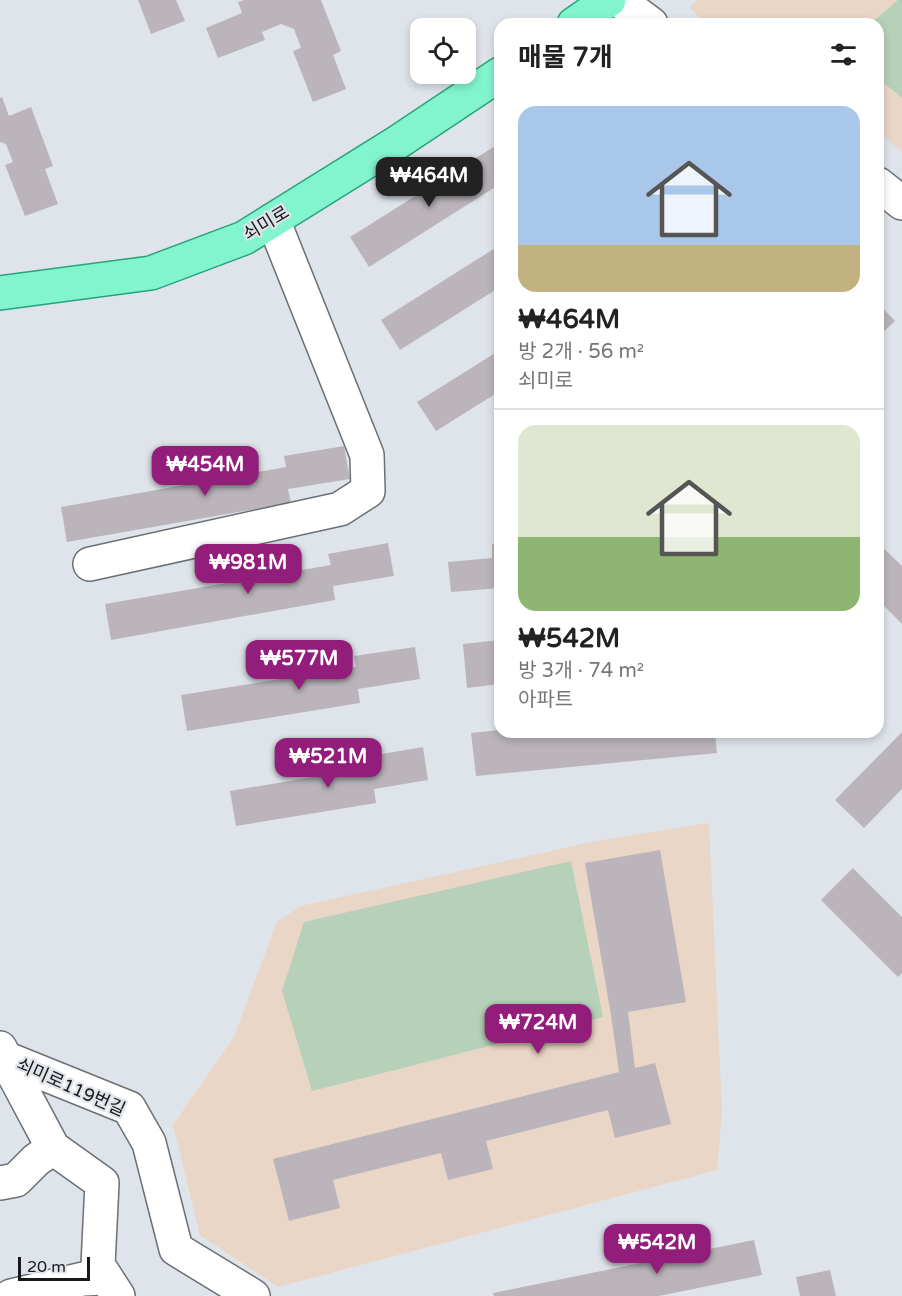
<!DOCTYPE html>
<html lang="ko">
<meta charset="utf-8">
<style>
body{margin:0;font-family:"Varela Round","Noto Sans KR",sans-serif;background:#f6f6f6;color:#222;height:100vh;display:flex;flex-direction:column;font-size:22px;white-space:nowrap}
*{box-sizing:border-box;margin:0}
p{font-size:20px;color:#767676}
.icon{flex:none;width:33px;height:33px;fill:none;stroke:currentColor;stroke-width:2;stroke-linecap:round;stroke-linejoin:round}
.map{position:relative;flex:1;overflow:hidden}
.side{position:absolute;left:494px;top:18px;width:390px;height:720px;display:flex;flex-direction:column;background:#fff;border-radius:18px;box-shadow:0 3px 9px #0003}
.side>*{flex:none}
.buttons{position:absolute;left:410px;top:18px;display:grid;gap:12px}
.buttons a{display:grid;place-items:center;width:66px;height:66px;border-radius:12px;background:#fff;box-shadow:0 3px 9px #0003;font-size:30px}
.scale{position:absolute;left:18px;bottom:15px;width:72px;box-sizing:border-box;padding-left:6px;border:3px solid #16181a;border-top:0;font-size:16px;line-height:21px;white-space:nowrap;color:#16181a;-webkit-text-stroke:4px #dee4e9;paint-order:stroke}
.price{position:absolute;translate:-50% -51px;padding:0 14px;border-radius:12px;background:#921d7b;color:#fff;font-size:20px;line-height:39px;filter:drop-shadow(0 2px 3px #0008)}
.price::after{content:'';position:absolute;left:50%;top:36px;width:18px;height:14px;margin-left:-9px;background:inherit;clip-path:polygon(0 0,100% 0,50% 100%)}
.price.selected{background:#222;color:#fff}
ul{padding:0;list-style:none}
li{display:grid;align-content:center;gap:12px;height:318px;padding:0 24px}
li+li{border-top:2px solid #e0e0e0}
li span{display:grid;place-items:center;height:186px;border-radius:18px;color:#555}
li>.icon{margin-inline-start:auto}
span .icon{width:108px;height:108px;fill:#fffc;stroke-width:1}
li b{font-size:26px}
h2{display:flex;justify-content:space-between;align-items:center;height:72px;padding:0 24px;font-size:26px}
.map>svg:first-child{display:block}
.education{fill:#e9d6c6}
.green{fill:#b7d0b8}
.building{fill:#bbb5bb}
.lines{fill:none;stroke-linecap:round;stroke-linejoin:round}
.minor-casing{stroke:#6a7074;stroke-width:36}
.major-casing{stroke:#26a37b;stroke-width:36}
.minor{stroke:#fff;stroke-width:33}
.major{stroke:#82f5cf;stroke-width:33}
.labels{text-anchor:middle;stroke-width:4.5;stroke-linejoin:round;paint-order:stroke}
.street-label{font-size:18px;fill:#16181a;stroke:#dee4e9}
</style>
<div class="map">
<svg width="902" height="1296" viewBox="0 0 902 1296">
<rect width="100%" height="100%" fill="#dee4e9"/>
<!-- education -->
<g class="education">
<path d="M 698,0 L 902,0 L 902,152 L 878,131 L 878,24 L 706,24 L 689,7 Z"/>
<path d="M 709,823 L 722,1113 L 717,1170 L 278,1287 L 200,1235 L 173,1125 L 234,1037 L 277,922 L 301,906 L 596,841 Z"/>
</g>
<!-- green -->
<g class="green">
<path d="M 898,0 L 902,0 L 902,98 L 878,78 L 878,24 L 870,24 Z"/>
<path d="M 571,861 L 603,1017 L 312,1091 L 282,991 L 304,922 Z"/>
</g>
<!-- building -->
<g class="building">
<path d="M 138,0 L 176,0 L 185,21 L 151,34 Z"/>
<path d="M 244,0 L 321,0 L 341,51 L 333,55 L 346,89 L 313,102 L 293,51 L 301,48 L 294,29 L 281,24 L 262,32 L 265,40 L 218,58 L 206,28 L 242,13 L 238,2 Z"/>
<path d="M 2,97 L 9,116 L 31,107 L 53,166 L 45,169 L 58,204 L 25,216 L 5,165 L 13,162 L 6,144 L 0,142 L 0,98 Z"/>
<path d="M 500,143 L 500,184 L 369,267 L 350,237 Z"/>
<path d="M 500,245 L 500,287 L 400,350 L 381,320 Z"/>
<path d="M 878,303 L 895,321 L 878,337 Z"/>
<path d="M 500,350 L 500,391 L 436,431 L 417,402 Z"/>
<path d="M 344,446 L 350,479 L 288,489 L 291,503 L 67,542 L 61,507 L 286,467 L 284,456 Z"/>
<path d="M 388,543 L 394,576 L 333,586 L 335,600 L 111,640 L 105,604 L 331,565 L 328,554 Z"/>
<path d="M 500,543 L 500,588 L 451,592 L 448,562 L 492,558 L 492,544 Z"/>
<path d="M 878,543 L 902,566 L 902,624 L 878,600 Z"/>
<path d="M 500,640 L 500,684 L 467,688 L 463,644 Z"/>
<path d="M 415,647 L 420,679 L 358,689 L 360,703 L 187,731 L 181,695 L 356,667 L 354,656 Z"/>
<path d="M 500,730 L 500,732 L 715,732 L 717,753 L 476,776 L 471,733 Z"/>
<path d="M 902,732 L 902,789 L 864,828 L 835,800 Z"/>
<path d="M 423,747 L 428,780 L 374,789 L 376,803 L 236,826 L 230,791 L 372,767 L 370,756 Z"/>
<path d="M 660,850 L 686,1002 L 628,1012 L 635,1068 L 655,1063 L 671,1124 L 615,1138 L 608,1110 L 486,1141 L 493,1169 L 448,1180 L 441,1153 L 333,1180 L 340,1208 L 289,1221 L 273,1159 L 619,1072 L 611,1015 L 585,863 Z"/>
<path d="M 853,868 L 902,917 L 902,973 L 898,977 L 821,900 Z"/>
<path d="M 754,1240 L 762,1275 L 659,1296 L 494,1296 L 493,1293 Z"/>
<path d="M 830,1270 L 836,1296 L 800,1296 L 796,1277 Z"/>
</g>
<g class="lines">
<defs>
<g id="minor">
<path d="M 619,0 L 651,24"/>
<path d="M 878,184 L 902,203"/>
<path d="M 90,564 L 340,509 L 368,491 L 367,455 L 273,220"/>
<path d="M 0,1048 L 5,1058 L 129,1108 L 149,1143 L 176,1249 L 253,1296"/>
<path d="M 5,1058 L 53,1148 L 102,1183 L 98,1265 L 118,1296"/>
<path d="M 0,1183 L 16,1180 L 36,1160 L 53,1148"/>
<path d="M 11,1296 L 83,1279 L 106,1278"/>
</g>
<g id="major">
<path d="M 574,24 L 609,0"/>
<path d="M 0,293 L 151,273 L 244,238 L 398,142 L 500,74"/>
</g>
</defs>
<!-- minor casing -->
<use href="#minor" class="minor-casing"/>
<!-- major casing -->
<use href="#major" class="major-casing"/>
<!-- minor -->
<use href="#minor" class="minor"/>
<!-- major -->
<use href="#major" class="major"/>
</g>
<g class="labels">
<!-- street labels -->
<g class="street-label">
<text transform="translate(266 223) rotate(-31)" y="6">쇠미로</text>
<text transform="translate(71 1087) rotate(24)" y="6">쇠미로119번길</text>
</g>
</g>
</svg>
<div class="buttons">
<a><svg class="icon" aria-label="locate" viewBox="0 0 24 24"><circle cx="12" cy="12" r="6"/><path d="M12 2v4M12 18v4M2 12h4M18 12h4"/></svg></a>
</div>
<div class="scale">20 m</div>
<b class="price selected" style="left:429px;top:208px">₩464M</b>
<b class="price" style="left:205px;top:497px">₩454M</b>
<b class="price" style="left:248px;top:595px">₩981M</b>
<b class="price" style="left:299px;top:691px">₩577M</b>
<b class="price" style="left:328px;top:789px">₩521M</b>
<b class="price" style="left:538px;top:1055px">₩724M</b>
<b class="price" style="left:657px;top:1275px">₩542M</b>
<section class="side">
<h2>매물 7개<svg class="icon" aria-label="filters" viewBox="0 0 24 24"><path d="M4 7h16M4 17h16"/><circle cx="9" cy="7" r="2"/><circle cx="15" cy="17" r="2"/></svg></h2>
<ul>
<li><span style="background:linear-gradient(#a9c7e8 75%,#c2b280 0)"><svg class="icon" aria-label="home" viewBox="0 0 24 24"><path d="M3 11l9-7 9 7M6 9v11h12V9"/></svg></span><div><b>₩464M</b><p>방 2개 · 56 m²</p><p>쇠미로</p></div></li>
<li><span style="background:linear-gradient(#dfe7d0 60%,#8fb573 0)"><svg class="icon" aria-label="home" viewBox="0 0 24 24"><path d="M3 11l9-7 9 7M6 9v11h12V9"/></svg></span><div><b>₩542M</b><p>방 3개 · 74 m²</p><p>아파트</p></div></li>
</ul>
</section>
</div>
